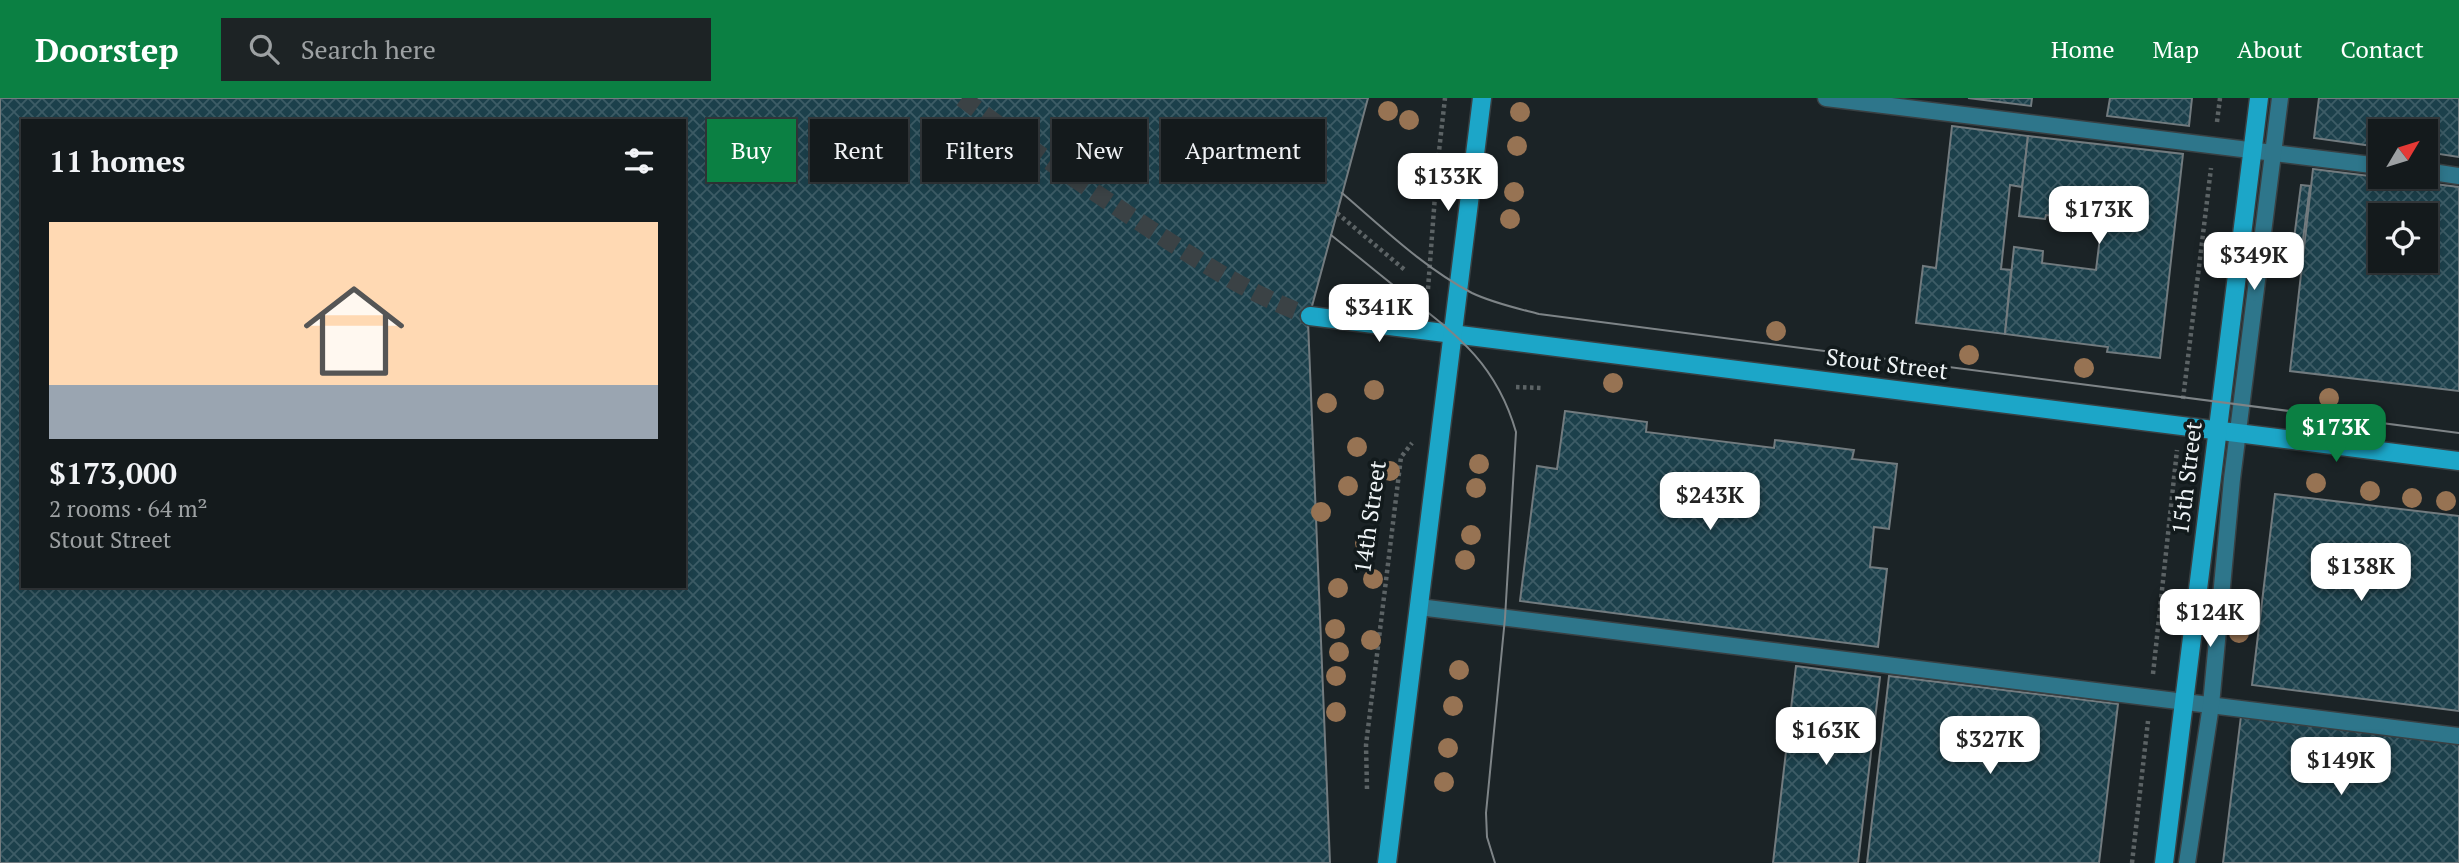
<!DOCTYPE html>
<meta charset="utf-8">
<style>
body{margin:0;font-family:"PT Serif",serif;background:#1d2325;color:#f1f3f6;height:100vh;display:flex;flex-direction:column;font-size:26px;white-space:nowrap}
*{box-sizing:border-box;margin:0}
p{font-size:23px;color:#9da1a3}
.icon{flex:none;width:38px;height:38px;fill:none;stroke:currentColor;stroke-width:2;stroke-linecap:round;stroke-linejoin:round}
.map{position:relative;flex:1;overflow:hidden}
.drawer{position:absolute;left:21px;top:21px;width:665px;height:469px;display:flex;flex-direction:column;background:#141a1c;border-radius:0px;box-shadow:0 4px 10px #0003,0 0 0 2px #33383b}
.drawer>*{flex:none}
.hud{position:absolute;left:707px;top:21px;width:665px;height:63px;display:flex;gap:14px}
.needle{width:46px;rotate:52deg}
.buttons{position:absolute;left:2368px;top:21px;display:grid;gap:14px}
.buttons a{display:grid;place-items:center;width:70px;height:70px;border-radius:0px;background:#141a1c;box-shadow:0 4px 10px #0003,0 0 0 2px #33383b;font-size:35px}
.price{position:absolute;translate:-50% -60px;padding:0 16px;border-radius:14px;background:#fff;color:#222;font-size:23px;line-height:46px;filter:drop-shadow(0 2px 4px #0008)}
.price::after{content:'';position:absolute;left:50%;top:42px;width:21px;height:16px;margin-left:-10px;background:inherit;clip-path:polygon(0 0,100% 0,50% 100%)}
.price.on{background:#0b8043;color:#fff}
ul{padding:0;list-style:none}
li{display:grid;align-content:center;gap:14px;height:371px;padding:0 28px}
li+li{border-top:2px solid #33383b}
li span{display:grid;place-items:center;height:217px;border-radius:0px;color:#555}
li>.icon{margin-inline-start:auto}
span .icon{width:126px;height:126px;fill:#fffc;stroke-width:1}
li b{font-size:30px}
h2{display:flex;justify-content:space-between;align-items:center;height:84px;padding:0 28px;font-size:30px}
.tag{padding:0 24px;border-radius:0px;background:#141a1c;box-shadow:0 4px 10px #0003,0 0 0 2px #33383b;font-size:24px;line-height:63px}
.tag.on{background:#0b8043;color:#fff}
header{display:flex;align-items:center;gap:42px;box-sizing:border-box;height:98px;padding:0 35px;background:#0b8043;color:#fff}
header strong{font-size:33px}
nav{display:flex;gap:38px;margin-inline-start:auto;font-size:24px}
.search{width:490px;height:63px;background:#1d2325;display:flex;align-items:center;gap:18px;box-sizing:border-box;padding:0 24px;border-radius:0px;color:#9da1a3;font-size:26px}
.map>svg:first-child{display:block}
.building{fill:url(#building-cross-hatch);stroke:#727b7f;stroke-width:2;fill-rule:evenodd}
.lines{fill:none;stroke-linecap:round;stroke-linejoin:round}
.secondary-tunnel{stroke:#3b4245;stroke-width:18;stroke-dasharray:18 9;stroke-linecap:butt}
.lane-casing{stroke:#394043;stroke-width:19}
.secondary-casing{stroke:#394043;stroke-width:21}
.path{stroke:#5c6365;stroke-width:4.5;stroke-dasharray:3.5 3.5;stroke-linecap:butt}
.lane{stroke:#2e768b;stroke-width:16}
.secondary{stroke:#1ca6c8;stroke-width:18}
.tram{stroke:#7e8487;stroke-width:2}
.tree{fill:#977353}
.labels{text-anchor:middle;stroke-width:7;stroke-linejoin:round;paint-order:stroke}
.street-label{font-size:23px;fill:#eff4f6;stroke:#121a1c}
</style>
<header>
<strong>Doorstep</strong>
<div class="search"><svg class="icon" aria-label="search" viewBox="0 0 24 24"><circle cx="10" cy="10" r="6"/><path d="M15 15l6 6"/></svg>Search here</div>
<nav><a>Home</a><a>Map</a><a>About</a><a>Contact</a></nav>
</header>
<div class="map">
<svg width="2459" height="765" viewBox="0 0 2459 765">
<defs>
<pattern id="building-cross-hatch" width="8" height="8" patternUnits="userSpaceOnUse" patternTransform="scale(1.75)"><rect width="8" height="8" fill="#1c404b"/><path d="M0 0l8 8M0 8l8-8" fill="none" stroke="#3d5c66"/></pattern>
</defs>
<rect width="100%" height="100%" fill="#1b2326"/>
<!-- building -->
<g class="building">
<path d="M 0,0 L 1368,0 L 1308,223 L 1330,765 L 0,765 ZM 23,23 L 684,23 L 684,488 L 23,488 Z"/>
<path d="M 1968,0 L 2032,0 L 2031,8 Z"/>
<path d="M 2110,0 L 2192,0 L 2189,28 L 2107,18 Z"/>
<path d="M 2319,0 L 2459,0 L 2459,59 L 2426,54 L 2426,33 L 2380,33 L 2380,49 L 2314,40 Z"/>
<path d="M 1952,28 L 2028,38 L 2022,89 L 2010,87 L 2001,171 L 2011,172 L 2005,236 L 1916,225 L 1923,168 L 1936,170 Z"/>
<path d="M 2028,38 L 2183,56 L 2160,260 L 2107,254 L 2108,249 L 2005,236 L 2014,149 L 2043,153 L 2042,165 L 2096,172 L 2102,123 L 2046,117 L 2045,121 L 2019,118 Z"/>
<path d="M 2313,71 L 2459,89 L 2459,293 L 2290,273 ZM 2380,117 L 2426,117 L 2426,163 L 2380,163 Z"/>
<path d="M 2301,87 L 2310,88 L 2301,157 L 2292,156 Z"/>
<path d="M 1565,313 L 1647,324 L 1646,334 L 1774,350 L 1775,342 L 1854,352 L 1852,361 L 1897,366 L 1889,431 L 1874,429 L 1870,469 L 1887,471 L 1878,549 L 1520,503 L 1537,368 L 1557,371 Z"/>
<path d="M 2275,396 L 2459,418 L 2459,613 L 2252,587 Z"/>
<path d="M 1796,568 L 1880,579 L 1858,765 L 1773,765 Z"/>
<path d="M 1889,578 L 2118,606 L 2099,765 L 1867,765 Z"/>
<path d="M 2241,618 L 2459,645 L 2459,765 L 2223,765 Z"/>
</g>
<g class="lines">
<!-- secondary-tunnel -->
<path class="secondary-tunnel" d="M 962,0 C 1023,46 1086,89 1150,131 C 1201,164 1252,198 1310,218"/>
<defs>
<g id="lane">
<path d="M 1826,0 L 2380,68"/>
<path d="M 2426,73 L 2459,78"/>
<path d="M 1419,509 L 2459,638"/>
<path d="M 2187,765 L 2211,607 L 2232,381 L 2280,0"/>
</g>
<g id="secondary">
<path d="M 1310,218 L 2459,363"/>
<path d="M 1387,765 L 1482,0"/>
<path d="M 2164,765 L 2259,0"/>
</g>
</defs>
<!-- lane casing -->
<use href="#lane" class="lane-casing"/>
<!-- secondary casing -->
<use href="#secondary" class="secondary-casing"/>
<!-- path -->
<g class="path">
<path d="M 2217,24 L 2220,0"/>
<path d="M 1337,115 L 1406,173"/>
<path d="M 1428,191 L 1437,71 L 1445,0"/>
<path d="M 1516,289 L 1541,290"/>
<path d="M 2183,301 L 2211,70"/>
<path d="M 2153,576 L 2177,352"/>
<path d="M 1367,691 L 1366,647 L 1401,359 L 1412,345"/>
<path d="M 2132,765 L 2148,623"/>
</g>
<!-- lane -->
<use href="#lane" class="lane"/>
<!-- secondary -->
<use href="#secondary" class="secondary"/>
<!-- tram -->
<g class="tram">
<path d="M 1342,95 C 1383,130 1424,170 1472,195 C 1493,205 1516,210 1539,216 L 2459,335"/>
<path d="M 1331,137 C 1355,156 1379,176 1403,195 C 1457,237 1496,265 1516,334 L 1505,520 L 1486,715 L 1487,739 L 1495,765"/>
</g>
</g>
<!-- trees -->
<g class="tree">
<circle cx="1388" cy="13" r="10"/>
<circle cx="1520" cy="14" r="10"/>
<circle cx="1409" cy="22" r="10"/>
<circle cx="1517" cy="48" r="10"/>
<circle cx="1514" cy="94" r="10"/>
<circle cx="1510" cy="121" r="10"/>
<circle cx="1776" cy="233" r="10"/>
<circle cx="1969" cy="257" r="10"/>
<circle cx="2084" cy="270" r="10"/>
<circle cx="1613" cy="285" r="10"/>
<circle cx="1374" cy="292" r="10"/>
<circle cx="2329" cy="300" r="10"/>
<circle cx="1327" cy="305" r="10"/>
<circle cx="1357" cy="349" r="10"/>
<circle cx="1479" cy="366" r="10"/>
<circle cx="1390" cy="373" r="10"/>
<circle cx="2316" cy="385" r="10"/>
<circle cx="1348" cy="388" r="10"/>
<circle cx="1476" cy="390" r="10"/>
<circle cx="2370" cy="393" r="10"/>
<circle cx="2412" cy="400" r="10"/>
<circle cx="2446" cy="403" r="10"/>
<circle cx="1321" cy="414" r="10"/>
<circle cx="1471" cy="437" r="10"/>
<circle cx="1365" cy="445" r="10"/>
<circle cx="1465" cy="462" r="10"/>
<circle cx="1373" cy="481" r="10"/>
<circle cx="1338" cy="490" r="10"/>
<circle cx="1335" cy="531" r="10"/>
<circle cx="2239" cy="535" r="10"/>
<circle cx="1371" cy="542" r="10"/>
<circle cx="1339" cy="554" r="10"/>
<circle cx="1459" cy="572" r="10"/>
<circle cx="1336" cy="578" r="10"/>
<circle cx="1453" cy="608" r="10"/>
<circle cx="1336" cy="614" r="10"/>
<circle cx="1448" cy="650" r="10"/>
<circle cx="1444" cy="684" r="10"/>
</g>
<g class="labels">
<!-- street labels -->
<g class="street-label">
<text transform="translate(1887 266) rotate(7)" y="8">Stout Street</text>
<text transform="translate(2187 380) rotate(-83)" y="8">15th Street</text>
<text transform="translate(1370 419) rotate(-82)" y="8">14th Street</text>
</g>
</g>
</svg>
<div class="buttons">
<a><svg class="needle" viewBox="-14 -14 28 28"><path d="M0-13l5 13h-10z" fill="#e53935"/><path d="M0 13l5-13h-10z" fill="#9da1a3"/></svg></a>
<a><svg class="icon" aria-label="locate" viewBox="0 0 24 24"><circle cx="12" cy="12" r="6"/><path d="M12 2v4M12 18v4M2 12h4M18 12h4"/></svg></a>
</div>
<b class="price" style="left:1448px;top:115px">$133K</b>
<b class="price" style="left:2099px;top:148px">$173K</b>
<b class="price" style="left:2254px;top:194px">$349K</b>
<b class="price" style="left:1379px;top:246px">$341K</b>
<b class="price on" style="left:2336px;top:366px">$173K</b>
<b class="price" style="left:1710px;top:434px">$243K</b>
<b class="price" style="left:2361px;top:505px">$138K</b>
<b class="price" style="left:2210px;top:551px">$124K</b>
<b class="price" style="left:1826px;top:669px">$163K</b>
<b class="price" style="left:1990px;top:678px">$327K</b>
<b class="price" style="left:2341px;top:699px">$149K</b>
<div class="hud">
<a class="tag on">Buy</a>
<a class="tag">Rent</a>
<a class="tag">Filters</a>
<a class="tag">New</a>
<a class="tag">Apartment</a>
</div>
<section class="drawer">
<h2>11 homes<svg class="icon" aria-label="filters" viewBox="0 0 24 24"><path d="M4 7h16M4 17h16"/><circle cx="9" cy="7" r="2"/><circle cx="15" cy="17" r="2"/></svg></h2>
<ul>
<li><span style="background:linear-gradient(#ffd9b3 75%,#9aa5b1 0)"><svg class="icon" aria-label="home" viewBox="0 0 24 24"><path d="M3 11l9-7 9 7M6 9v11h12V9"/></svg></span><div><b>$173,000</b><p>2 rooms · 64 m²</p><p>Stout Street</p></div></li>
</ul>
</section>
</div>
